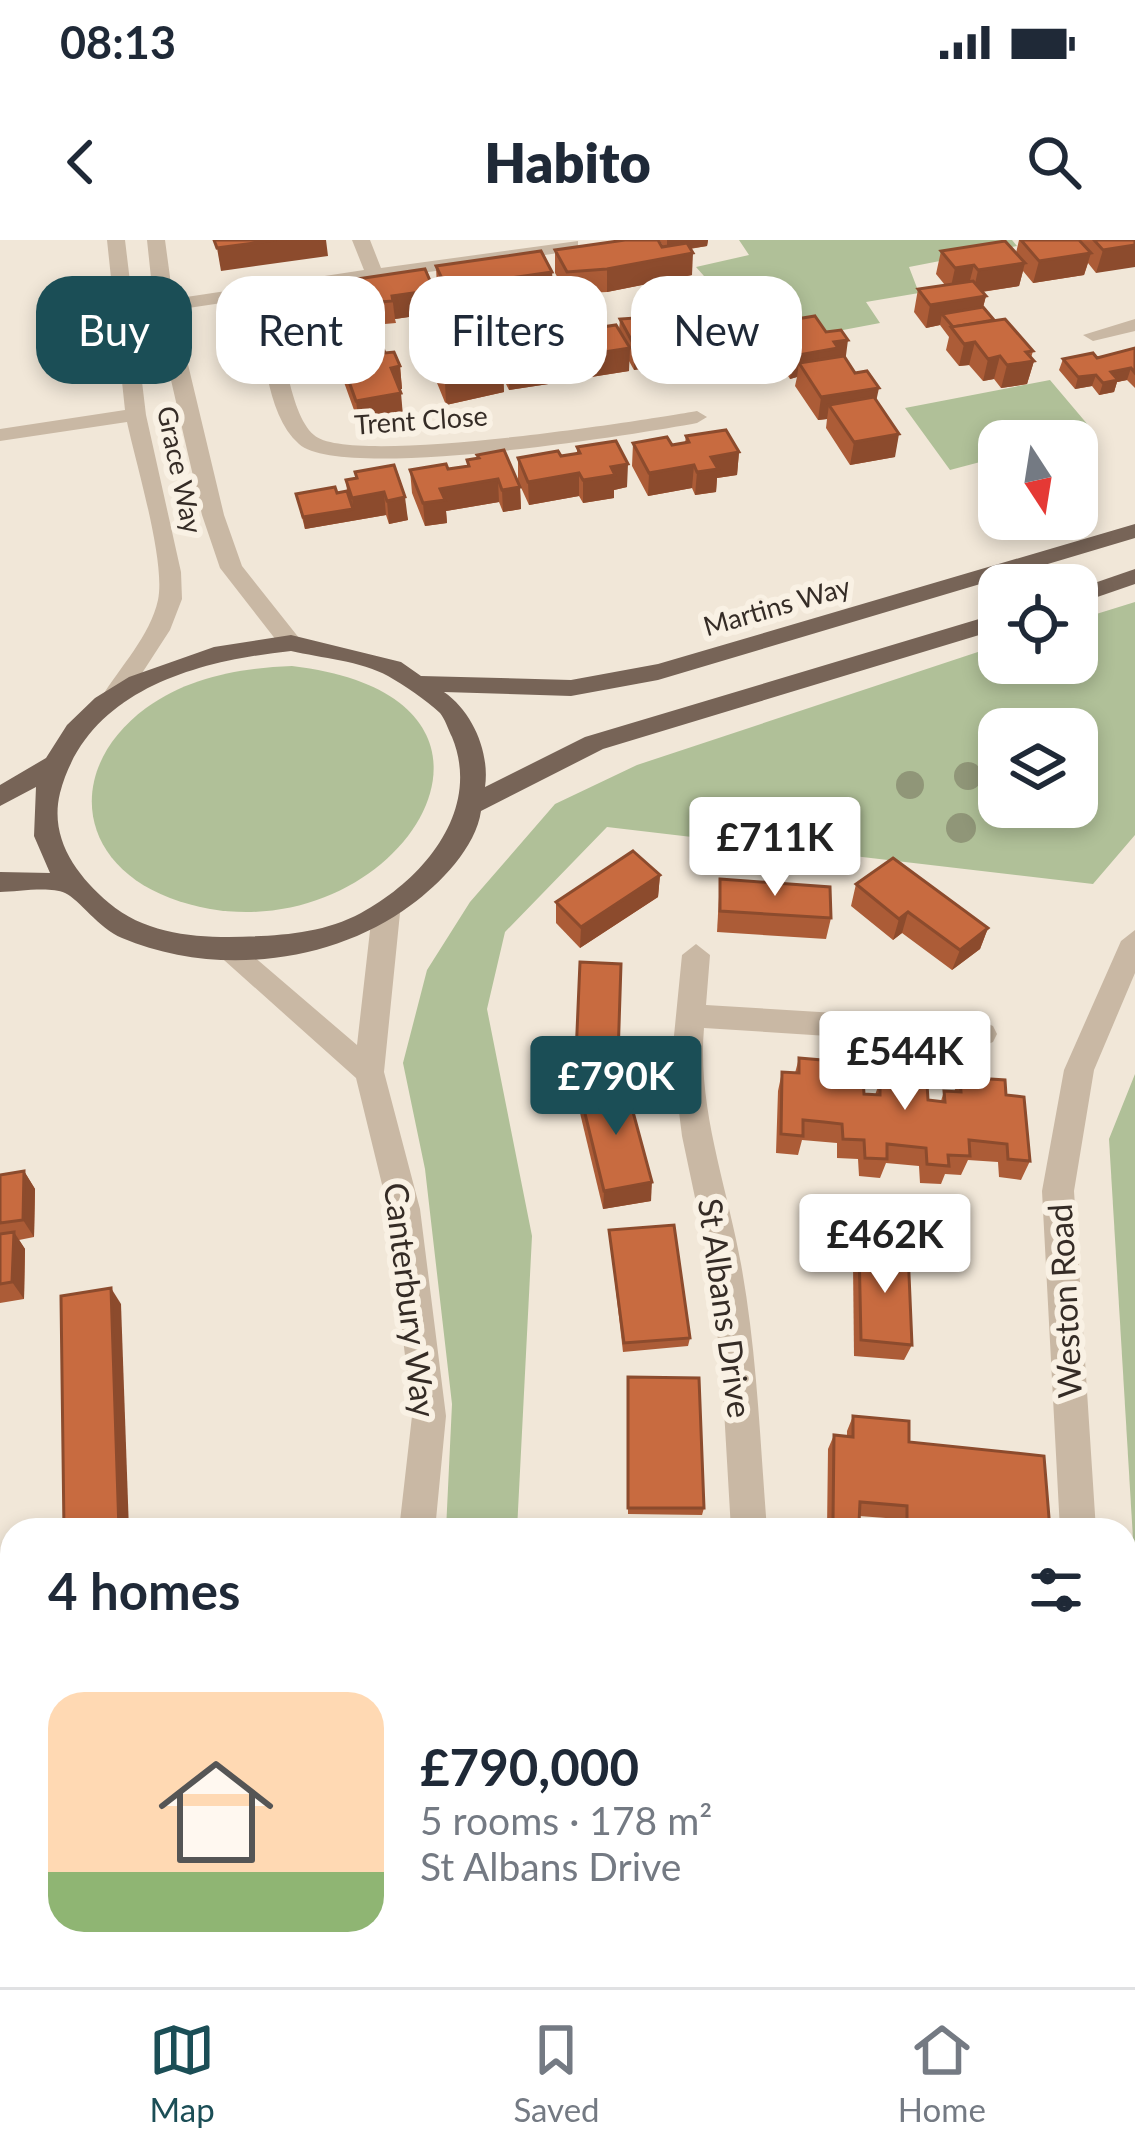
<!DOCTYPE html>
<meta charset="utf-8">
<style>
body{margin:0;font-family:Lato,sans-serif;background:#f2f2f3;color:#1f2937;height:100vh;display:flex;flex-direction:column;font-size:45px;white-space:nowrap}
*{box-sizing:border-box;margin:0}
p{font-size:39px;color:#747a83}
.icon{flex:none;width:66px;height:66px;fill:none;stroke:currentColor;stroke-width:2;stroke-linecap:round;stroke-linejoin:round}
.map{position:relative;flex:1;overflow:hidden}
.drawer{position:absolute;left:0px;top:1278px;width:1137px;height:471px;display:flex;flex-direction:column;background:#fff;border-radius:36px 36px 0 0;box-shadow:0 6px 18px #0003}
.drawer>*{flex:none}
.top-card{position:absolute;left:36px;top:36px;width:1065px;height:108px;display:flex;gap:24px}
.needle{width:78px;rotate:168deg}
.controls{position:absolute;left:978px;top:180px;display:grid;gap:24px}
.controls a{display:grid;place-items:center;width:120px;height:120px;border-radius:24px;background:#fff;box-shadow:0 6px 18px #0003;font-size:60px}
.price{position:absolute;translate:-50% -102px;padding:0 27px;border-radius:12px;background:#fff;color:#222;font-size:39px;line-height:78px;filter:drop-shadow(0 3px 6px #0008)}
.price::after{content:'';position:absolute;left:50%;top:72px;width:36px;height:27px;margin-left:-18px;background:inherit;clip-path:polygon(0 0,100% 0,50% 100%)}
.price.on{background:#1b4e56;color:#fff}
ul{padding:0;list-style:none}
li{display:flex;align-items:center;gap:36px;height:300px;padding:0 48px}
li span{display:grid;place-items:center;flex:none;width:336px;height:240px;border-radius:36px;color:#555}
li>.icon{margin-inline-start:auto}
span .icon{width:144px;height:144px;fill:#fffc;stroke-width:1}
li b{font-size:51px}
h2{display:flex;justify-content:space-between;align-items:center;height:144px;padding:0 48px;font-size:51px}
.chip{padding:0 42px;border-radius:36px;background:#fff;box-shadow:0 6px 18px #0003;font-size:42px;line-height:108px}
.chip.on{background:#1b4e56;color:#fff}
.status{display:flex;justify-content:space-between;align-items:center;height:84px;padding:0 60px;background:#fff;direction:ltr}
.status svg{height:33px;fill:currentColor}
header{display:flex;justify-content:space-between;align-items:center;height:156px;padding:0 48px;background:#fff;font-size:54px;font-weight:800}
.dock{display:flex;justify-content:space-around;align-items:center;height:168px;border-top:3px solid #e0e1e3;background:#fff;font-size:33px;color:#747a83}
.dock a{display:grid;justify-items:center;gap:6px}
.dock .on{color:#1b4e56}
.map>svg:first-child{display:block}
.green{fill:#b0c098;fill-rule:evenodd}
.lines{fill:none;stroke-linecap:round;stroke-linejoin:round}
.minor{fill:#c9b8a4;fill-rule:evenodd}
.major{fill:#776457;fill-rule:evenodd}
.tree{fill:#909678}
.wall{fill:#ac5c37}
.shaded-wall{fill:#8c4b2d}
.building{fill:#c86b40;stroke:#8c4b2d;stroke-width:3}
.labels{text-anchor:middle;stroke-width:12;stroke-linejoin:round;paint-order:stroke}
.far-street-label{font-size:27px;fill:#352c26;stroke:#f9f1e4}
.street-label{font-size:33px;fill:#352c26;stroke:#f9f1e4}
</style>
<div class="status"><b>08:13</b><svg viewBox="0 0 49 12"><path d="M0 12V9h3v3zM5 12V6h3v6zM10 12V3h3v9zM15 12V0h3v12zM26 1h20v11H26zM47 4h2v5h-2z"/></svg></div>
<header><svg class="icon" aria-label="back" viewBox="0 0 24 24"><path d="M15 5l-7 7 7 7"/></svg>Habito<svg class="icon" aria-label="search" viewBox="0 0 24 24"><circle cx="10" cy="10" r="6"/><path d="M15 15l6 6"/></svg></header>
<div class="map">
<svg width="1135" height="1747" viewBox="0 0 1135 1747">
<rect width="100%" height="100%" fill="#f1e7d8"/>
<!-- green -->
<g class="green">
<path d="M 739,0 L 1012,0 L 1017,6 L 909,27 L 919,53 L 866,62 L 880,83 L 769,104 C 745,75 720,55 696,27 L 749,15 Z"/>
<path d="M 1050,140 L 1094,192 L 1059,201 L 999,201 L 999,217 L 950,230 L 905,168 Z"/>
<path d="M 1135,362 L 1135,595 L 1093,644 L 607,587 L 505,692 L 487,769 L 532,996 L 517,1290 L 446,1290 L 452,1164 L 425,929 L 403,823 L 427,730 L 470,662 L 555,564 L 637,525 L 999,405 L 999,423 L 1077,423 L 1077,380 ZM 999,489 L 1077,489 L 1077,567 L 999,567 Z"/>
<path d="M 292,426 C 575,459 381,737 170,658 C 75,622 66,527 146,468 C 189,437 240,428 292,426 Z"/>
<path d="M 1135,834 L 1135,1332 L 1109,899 Z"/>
<path d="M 764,1737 L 904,1737 L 947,1747 L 763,1747 Z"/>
</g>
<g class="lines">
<!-- minor -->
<g class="minor">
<path d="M 107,0 L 125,0 L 146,175 L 181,332 L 182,359 L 170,390 L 122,464 L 113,466 L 101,458 C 120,427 150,396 158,360 C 166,322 136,224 127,182 L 0,201 L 0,189 L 125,170 Z"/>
<path d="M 147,0 L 165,0 L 173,59 L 364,30 L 352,0 L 370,0 L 381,28 L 578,1 L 578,9 L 572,11 L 273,55 C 281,90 288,173 314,195 C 349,227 640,181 697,171 L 707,177 L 697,183 C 633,195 341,242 299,204 C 264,173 264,102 255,58 L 175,70 L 224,275 L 242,326 L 303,403 L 291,411 L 283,409 L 220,328 L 202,275 L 154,66 Z"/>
<path d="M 1135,79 L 1135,91 L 1093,101 L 1083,95 Z"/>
<path d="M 386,663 L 400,673 L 384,832 L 420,969 L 446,1176 L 435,1290 L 399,1290 L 412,1176 L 388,969 L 356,838 L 215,712 L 229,701 L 239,704 L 357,805 L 372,673 Z"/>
<path d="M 1135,690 L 1135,733 L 1094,830 L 1074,951 L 1096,1290 L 1060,1290 L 1042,951 L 1064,830 L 1121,701 Z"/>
<path d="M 696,704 L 710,715 L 706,765 L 983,782 L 993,786 L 997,794 L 993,802 L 983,806 L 704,788 C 697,868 727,946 741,1024 C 757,1112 760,1201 767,1290 L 731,1290 L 722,1135 L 709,1024 L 682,896 L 672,816 L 682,715 Z"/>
<path d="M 1125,1570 L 1135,1572 L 1135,1612 L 1125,1610 Z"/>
<path d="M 280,1737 L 322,1737 L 319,1747 L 277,1747 Z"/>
<path d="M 700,1737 L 742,1737 L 741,1747 L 699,1747 Z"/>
<path d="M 1051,1737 L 1093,1737 L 1092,1747 L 1050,1747 Z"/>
</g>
<!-- major -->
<g class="major">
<path d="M 1135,284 L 1135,298 L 658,440 L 571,456 L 444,452 C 473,472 490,513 485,547 L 585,497 L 999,373 L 999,389 L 603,509 L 481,571 C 476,607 440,644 411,665 C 332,724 214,737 122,698 C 98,688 80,660 65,653 C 49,646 17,652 0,652 L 0,632 L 50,633 L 34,596 L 36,547 L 0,566 L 0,545 L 46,518 L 67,485 L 95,458 L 129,437 L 214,407 L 291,395 L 401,422 L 421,436 L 571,440 L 658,424 ZM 291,411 C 321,418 361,421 388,436 C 404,445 426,460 440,473 C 445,479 448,489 452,497 C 482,570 424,639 361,673 C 320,695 274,696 229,697 C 186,697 142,691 109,663 C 76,635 49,598 60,553 C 87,450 196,421 291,411 Z"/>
<path d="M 1135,329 L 1135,344 L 1077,364 L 1077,349 Z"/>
</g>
</g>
<!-- trees -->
<g class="tree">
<circle cx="968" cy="536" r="14"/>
<circle cx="910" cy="545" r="14"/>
<circle cx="961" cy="588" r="15"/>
</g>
<!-- wall -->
<g class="wall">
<path d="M 659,0 L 708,0 L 707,6 L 690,9 L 692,35 L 607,52 L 567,54 L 555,33 L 555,10 L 663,6 Z"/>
<path d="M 1019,0 L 1135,0 L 1096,33 L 1088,23 L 1084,35 L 1033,43 L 1023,31 L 1019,46 L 982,52 L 986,56 L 983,67 L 994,80 L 1033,111 L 1031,118 L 1034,121 L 1027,144 L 1001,148 L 994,139 L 983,141 L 969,125 L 959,126 L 946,110 L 949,97 L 940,85 L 926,88 L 914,72 L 918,49 L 945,45 L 936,34 L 941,11 L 1016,13 Z"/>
<path d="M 436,26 L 552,32 L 553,54 L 513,60 L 514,64 L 447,70 L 437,49 Z"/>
<path d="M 425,29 L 436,73 L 395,79 L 396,83 L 328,89 L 320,68 L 317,45 Z"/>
<path d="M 682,69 L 696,71 L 750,110 L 697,119 L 691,109 L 690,121 L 634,130 L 629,121 L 629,131 L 572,140 L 568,131 L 568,141 L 509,150 L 503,138 L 504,152 L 446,165 L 435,138 L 433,115 L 495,113 L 495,99 L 553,94 L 553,81 L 575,91 L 619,90 L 620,79 L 681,80 Z"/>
<path d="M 772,83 L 845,119 L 876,161 L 895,217 L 850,225 L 826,188 L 827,179 L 818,180 L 795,146 L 797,137 L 790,139 L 769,106 Z"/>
<path d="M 333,97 L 385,113 L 400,126 L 402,149 L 399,149 L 403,176 L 359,184 L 336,120 Z"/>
<path d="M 1135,108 L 1135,148 L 1127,140 L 1117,142 L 1114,152 L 1099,155 L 1092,146 L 1075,149 L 1059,130 L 1063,119 L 1097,118 Z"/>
<path d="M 686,196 L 739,212 L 737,235 L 717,238 L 716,252 L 695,255 L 692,248 L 648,256 L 632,226 L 633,203 L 672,205 L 685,203 Z"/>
<path d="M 577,207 L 627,247 L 614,250 L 614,258 L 583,263 L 579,256 L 529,265 L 518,241 L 518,218 L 577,214 Z"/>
<path d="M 477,215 L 520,247 L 521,269 L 503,272 L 499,262 L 446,271 L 447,283 L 425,286 L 412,253 L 410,230 L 448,229 L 467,226 L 467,220 L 478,218 Z"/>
<path d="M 394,225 L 408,280 L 389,284 L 386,275 L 305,289 L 296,254 L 347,251 L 346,240 L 356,238 L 355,232 Z"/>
<path d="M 660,635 L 658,657 L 580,708 L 556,683 L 556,662 Z"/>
<path d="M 720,639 L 831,678 L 826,699 L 717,692 Z"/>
<path d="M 856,644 L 988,688 L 980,709 L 952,730 L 902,693 L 893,700 L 851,666 Z"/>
<path d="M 621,724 L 617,836 L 575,835 L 576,815 Z"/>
<path d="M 799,818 L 845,836 L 864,854 L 875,855 L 880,841 L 928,860 L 941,861 L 944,851 L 954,852 L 960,837 L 1006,855 L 1030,921 L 1021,940 L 999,937 L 998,922 L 968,920 L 961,935 L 945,934 L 941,944 L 920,943 L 919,926 L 886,923 L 880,938 L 859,936 L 858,919 L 837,918 L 837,903 L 802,900 L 798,915 L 776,913 L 778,851 L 782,832 L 795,833 Z"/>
<path d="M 580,853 L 651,961 L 603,969 L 580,873 Z"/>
<path d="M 24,931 L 35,949 L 34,997 L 19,1000 L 25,1009 L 24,1059 L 0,1063 L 0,935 Z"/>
<path d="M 609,990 L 690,1098 L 688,1106 L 623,1112 Z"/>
<path d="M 859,1006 L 912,1105 L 904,1120 L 854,1116 L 853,1024 Z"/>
<path d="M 627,1145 L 704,1268 L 702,1275 L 628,1274 Z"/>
<path d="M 853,1176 L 909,1202 L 1050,1290 L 899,1290 L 899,1279 L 859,1276 L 859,1283 L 856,1290 L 827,1290 L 828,1209 L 834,1195 L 847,1197 L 847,1191 Z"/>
</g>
<!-- shaded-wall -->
<g class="shaded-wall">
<path d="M 276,0 L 326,0 L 328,16 L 221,31 L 217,8 Z"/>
<path d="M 667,0 L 708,0 L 707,6 L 667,12 Z"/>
<path d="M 1135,5 L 1135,27 L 1096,33 L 1103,10 Z"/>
<path d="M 693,13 L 692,35 L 607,52 L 607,29 Z"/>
<path d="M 1091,13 L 1084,35 L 1033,43 L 1039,21 Z"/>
<path d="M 1025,23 L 1019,46 L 973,53 L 978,30 Z"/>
<path d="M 974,25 L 968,48 L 950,51 L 955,28 Z"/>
<path d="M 552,32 L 553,54 L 513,60 L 513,42 L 511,38 Z"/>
<path d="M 434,50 L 436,73 L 395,79 L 392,56 Z"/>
<path d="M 986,56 L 980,79 L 942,74 L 940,85 L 926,88 L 930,65 Z"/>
<path d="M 753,88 L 750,110 L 697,119 L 699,96 Z"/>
<path d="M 692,98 L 690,121 L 634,130 L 635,107 Z"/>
<path d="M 848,100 L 845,123 L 799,123 L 797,137 L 790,139 L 793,116 L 834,102 Z"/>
<path d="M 975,102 L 969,125 L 959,126 L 964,104 Z"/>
<path d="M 630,108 L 629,131 L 572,140 L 572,117 Z"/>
<path d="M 1000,116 L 994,139 L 983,141 L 988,119 Z"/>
<path d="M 568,118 L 568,141 L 509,150 L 508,128 Z"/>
<path d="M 1034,121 L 1027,144 L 1001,148 L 1007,125 Z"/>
<path d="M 400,126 L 402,149 L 393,150 L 391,128 Z"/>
<path d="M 1131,128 L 1127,140 L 1117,142 L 1114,152 L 1099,155 L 1103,143 L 1111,132 Z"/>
<path d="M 503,129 L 504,152 L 446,165 L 445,142 Z"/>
<path d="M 1096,135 L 1092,146 L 1075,149 L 1078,137 Z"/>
<path d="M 879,148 L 874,171 L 829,165 L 827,179 L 818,180 L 821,157 Z"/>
<path d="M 401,153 L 403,176 L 359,184 L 356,161 Z"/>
<path d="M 899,194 L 895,217 L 850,225 L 854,202 Z"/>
<path d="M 739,212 L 737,235 L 717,238 L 716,252 L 695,255 L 697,232 L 711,217 Z"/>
<path d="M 628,224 L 627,247 L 614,250 L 614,258 L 583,263 L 583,240 L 611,227 Z"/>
<path d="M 694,225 L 692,248 L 648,256 L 649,233 Z"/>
<path d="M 579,233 L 579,256 L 529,265 L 528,242 Z"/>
<path d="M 498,239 L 499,262 L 446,271 L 447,283 L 425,286 L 423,263 L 440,249 Z"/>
<path d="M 520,247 L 521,269 L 503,272 L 502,250 Z"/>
<path d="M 384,252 L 386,275 L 305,289 L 303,277 L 353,269 L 352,258 Z"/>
<path d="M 405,257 L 408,280 L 389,284 L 387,261 Z"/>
<path d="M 660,635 L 658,657 L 580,708 L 581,687 Z"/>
<path d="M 908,672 L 902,693 L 893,700 L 899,679 Z"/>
<path d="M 988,688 L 980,709 L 952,730 L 960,710 Z"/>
<path d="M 24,931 L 35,949 L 34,997 L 23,980 Z"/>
<path d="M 652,942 L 651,961 L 603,969 L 604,951 Z"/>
<path d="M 14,992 L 25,1009 L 24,1059 L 12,1042 Z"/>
<path d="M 111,1048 L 121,1064 L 129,1290 L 119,1290 Z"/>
<rect x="30" y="1737" width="15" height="10"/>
</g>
<!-- building -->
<g class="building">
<path d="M 214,0 L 276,0 L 217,8 Z"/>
<path d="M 625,0 L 658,0 L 662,7 L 687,3 L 693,13 L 607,29 L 567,32 L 555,10 Z"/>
<path d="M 1021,0 L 1079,0 L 1091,13 L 1039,21 Z"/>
<path d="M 1094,0 L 1135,0 L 1135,5 L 1103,10 Z"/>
<path d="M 1005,1 L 1025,23 L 978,30 L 974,25 L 955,28 L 941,11 Z"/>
<path d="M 541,11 L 552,32 L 511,38 L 513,42 L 446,47 L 436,26 Z"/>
<path d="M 425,29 L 434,50 L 392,56 L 393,61 L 325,66 L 317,45 Z"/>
<path d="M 973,41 L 986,56 L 930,65 L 918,49 Z"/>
<path d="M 738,64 L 753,88 L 699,96 L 682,69 L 694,67 L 696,71 Z"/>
<path d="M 983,67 L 994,80 L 953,87 L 942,74 Z"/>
<path d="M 678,75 L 692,98 L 635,107 L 620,79 Z"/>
<path d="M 815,76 L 826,92 L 841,90 L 848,100 L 834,102 L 838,108 L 793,116 L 772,83 Z"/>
<path d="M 568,78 L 575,91 L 616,85 L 630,108 L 572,117 L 553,81 Z"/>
<path d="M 1005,79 L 1033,111 L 1026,112 L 1034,121 L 1007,125 L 1000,116 L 988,119 L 975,102 L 964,104 L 951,87 Z"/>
<path d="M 376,91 L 385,113 L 394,112 L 400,126 L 391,128 L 401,153 L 356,161 L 333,97 Z"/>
<path d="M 555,94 L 568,118 L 508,128 L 495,99 Z"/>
<path d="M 492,105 L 503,129 L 445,142 L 433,115 Z"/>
<path d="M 1135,108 L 1135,133 L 1131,128 L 1111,132 L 1118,140 L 1103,143 L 1096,135 L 1078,137 L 1063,119 L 1093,113 L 1097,118 Z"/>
<path d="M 844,116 L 855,133 L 867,131 L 879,148 L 821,157 L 799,123 Z"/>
<path d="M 874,157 L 899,194 L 854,202 L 829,165 Z"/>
<path d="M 726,190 L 739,212 L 711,217 L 718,229 L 697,232 L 694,225 L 649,233 L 633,203 L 667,197 L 672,205 L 689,202 L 686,196 Z"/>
<path d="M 616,201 L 628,224 L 611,227 L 615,235 L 583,240 L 579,233 L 528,242 L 518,218 L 558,211 L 561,216 L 580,213 L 577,207 Z"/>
<path d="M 504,210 L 520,247 L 502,250 L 498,239 L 440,249 L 445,260 L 423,263 L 410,230 L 446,224 L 448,229 L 469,226 L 467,220 L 479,218 L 477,215 Z"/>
<path d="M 394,225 L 405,257 L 387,261 L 384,252 L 352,258 L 346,240 L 357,238 L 355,232 Z"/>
<path d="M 335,247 L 337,253 L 347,251 L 353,269 L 303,277 L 296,254 Z"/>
<path d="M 633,611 L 660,635 L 581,687 L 556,662 Z"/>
<path d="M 893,618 L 988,688 L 960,710 L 908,672 L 899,679 L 856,644 Z"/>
<path d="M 720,639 L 830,647 L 831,678 L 720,671 Z"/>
<path d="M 580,722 L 621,724 L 618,817 L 576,815 Z"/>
<path d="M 799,818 L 845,822 L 845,836 L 863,838 L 864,854 L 880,855 L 880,841 L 927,844 L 928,860 L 945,862 L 944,851 L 961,852 L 960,837 L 1005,840 L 1006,855 L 1024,857 L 1030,921 L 1008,919 L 1007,904 L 969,900 L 970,916 L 948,915 L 949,926 L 927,924 L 926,908 L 887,904 L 887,919 L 865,918 L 864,900 L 843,899 L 842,884 L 824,882 L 803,880 L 803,896 L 781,894 L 782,832 L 799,833 Z"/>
<path d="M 626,846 L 652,942 L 604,951 L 580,853 Z"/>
<path d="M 24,931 L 23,980 L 0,983 L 0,935 Z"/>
<path d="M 674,985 L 690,1098 L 624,1103 L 609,990 Z"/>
<path d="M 14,992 L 12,1042 L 0,1044 L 0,994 Z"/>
<path d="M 859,1006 L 908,1011 L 912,1105 L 861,1100 Z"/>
<path d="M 111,1048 L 119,1290 L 64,1290 L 61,1056 Z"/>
<path d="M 628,1137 L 699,1138 L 704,1268 L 628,1268 Z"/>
<path d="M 853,1176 L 909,1181 L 909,1202 L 1044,1216 L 1050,1290 L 933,1290 L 907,1287 L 907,1266 L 860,1262 L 859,1283 L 833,1280 L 834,1195 L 853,1197 Z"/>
<path d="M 12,1645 L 12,1737 L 30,1737 L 30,1747 L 0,1747 L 0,1647 Z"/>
<path d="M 569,1737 L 653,1737 L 651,1747 L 567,1747 Z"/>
</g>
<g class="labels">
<!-- far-street labels -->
<g class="far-street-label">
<text transform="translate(421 181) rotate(-4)" y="9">Trent Close</text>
<text transform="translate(179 230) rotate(78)" y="9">Grace Way</text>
<text transform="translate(777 367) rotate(-16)" y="9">Martins Way</text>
</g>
<!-- street labels -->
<g class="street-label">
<text transform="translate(410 1060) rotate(83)" y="12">Canterbury Way</text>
<text transform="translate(1065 1061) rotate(-93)" y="12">Weston Road</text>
<text transform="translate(725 1068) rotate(82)" y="12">St Albans Drive</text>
</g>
</g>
</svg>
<div class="controls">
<a><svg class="needle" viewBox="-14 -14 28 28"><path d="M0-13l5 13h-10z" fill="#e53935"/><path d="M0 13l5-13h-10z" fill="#747a83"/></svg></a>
<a><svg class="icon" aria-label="locate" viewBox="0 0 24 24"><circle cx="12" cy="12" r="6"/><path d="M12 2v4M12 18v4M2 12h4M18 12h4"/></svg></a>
<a><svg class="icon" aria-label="layers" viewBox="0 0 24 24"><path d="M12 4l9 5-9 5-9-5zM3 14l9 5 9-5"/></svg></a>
</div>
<b class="price" style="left:775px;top:659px">£711K</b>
<b class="price" style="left:905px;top:873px">£544K</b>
<b class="price on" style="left:616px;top:898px">£790K</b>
<b class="price" style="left:885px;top:1056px">£462K</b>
<div class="top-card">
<a class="chip on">Buy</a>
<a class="chip">Rent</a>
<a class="chip">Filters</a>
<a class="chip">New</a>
</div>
<section class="drawer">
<h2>4 homes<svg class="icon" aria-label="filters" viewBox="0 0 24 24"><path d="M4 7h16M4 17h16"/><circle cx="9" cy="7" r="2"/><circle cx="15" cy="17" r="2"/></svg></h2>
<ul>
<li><span style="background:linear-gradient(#ffd9b3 75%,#8fb573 0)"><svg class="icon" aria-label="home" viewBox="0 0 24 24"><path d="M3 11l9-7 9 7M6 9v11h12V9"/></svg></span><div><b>£790,000</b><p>5 rooms · 178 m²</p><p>St Albans Drive</p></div></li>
</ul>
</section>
</div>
<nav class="dock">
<a class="on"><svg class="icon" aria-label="map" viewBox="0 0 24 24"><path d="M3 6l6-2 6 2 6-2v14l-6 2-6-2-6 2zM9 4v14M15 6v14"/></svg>Map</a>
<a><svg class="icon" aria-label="saved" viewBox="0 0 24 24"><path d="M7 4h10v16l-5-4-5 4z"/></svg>Saved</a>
<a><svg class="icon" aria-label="home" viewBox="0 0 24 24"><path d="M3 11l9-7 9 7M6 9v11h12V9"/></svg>Home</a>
</nav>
